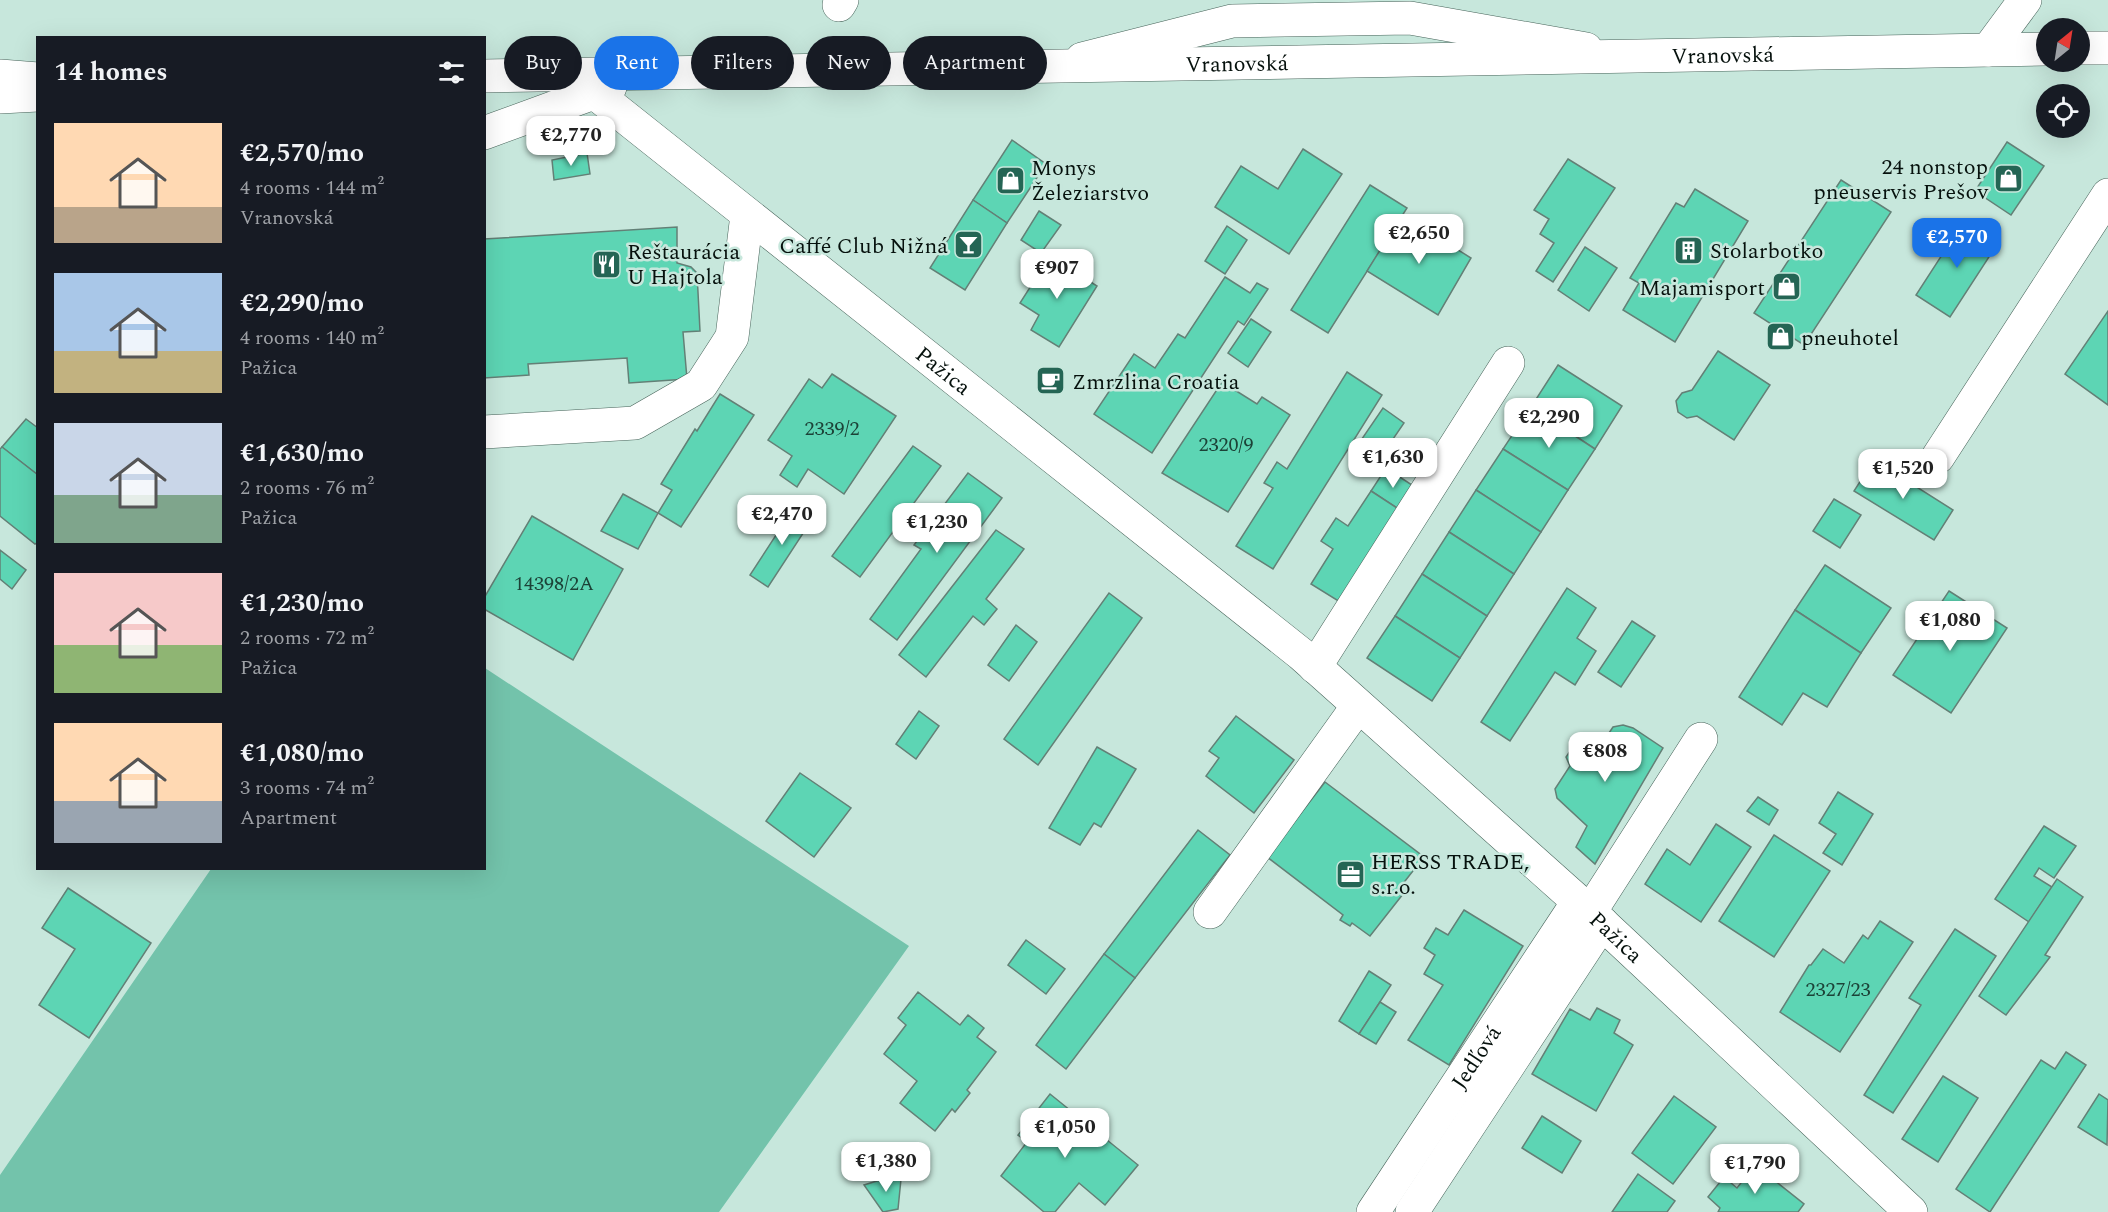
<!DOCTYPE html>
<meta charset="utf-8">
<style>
body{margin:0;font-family:Spectral,serif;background:#242831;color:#f1f3f6;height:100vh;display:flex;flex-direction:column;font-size:22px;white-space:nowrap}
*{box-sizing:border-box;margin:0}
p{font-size:20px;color:#9ea1a6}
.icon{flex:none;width:33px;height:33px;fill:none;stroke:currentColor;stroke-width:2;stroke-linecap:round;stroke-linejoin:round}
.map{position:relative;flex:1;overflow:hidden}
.side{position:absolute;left:36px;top:36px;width:450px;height:834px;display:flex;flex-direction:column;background:#171b24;border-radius:0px;box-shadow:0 6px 24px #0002}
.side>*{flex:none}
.banner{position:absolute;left:504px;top:36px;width:570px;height:54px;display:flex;gap:12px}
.needle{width:39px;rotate:30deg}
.fabs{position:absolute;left:2036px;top:18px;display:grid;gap:12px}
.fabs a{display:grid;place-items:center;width:54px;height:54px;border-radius:50%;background:#171b24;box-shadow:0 6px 24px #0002;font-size:30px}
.price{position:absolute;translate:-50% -51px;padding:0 14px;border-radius:12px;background:#fff;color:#222;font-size:20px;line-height:39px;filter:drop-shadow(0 2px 3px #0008)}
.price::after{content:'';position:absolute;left:50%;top:36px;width:18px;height:14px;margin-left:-9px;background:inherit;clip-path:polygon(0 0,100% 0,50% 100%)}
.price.selected{background:#1a73e8;color:#fff}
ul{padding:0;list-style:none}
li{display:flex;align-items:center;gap:18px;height:150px;padding:0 18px}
li span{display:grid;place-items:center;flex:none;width:168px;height:120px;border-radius:0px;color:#555}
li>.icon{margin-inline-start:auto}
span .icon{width:72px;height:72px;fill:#fffc;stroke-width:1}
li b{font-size:26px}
h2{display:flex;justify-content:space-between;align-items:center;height:72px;padding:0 18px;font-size:26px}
.chip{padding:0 21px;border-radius:27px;background:#171b24;box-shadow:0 6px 24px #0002;font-size:21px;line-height:54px}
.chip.selected{background:#1a73e8;color:#fff}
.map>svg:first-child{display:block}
.green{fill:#73c3ab}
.building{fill:#5dd5b4;stroke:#638076;stroke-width:1.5}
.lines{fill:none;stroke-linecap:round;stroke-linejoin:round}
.minor-casing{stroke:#466359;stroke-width:34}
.major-casing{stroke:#466359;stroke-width:34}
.minor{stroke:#fff;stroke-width:33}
.major{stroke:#fff;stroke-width:33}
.labels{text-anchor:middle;stroke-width:5;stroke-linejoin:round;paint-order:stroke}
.number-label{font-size:20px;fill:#1c4237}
.street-label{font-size:22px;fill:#06110d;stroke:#c7e7dc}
.poi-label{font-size:22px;fill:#06110d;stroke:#c7e7dc;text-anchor:start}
</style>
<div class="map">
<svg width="2108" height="1212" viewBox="0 0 2108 1212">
<rect width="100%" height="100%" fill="#c7e7dc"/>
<!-- green -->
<path class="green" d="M 485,668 L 909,946 L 719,1212 L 0,1212 L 0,1175 L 211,869 L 484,868 Z"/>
<!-- building -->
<g class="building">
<path d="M 1012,140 L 1046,164 L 1007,223 L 973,200 Z"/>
<path d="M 2007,142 L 2044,166 L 2011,215 L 1975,191 Z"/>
<path d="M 1303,149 L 1342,174 L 1289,254 L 1215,207 L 1241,166 L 1278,189 Z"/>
<path d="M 587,153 L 590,174 L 554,180 L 552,160 Z"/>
<path d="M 1568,159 L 1615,188 L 1553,282 L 1536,271 L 1554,243 L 1540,234 L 1549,219 L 1534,210 Z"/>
<path d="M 1841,180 L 1891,212 L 1804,345 L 1754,313 Z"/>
<path d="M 1370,185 L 1407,208 L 1328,333 L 1291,310 Z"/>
<path d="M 1695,189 L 1748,221 L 1675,342 L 1623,310 L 1639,283 L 1630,278 L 1676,203 L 1684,207 Z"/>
<path d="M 973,200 L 1007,223 L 965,290 L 930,268 Z"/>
<path d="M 1039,211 L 1061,225 L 1041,253 L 1021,240 Z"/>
<path d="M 1402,215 L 1471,258 L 1438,315 L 1367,271 Z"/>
<path d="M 1964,221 L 1998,243 L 1950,317 L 1916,295 Z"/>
<path d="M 1227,226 L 1247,240 L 1225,274 L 1205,261 Z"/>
<path d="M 677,227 L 677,263 L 691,267 L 697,273 L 700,331 L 683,332 L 687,379 L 629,383 L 627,358 L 528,364 L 529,375 L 484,378 L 484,239 Z"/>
<path d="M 1585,247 L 1617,268 L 1589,311 L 1558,290 Z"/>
<path d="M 1050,256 L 1097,286 L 1059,347 L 1031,330 L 1039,315 L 1020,303 Z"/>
<path d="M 1225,277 L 1250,293 L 1257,283 L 1268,289 L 1244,325 L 1238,321 L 1152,453 L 1094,414 L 1134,354 L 1155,368 L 1178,334 L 1185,338 Z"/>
<path d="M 2108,311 L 2108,405 L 2065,374 Z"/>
<path d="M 1251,319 L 1271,332 L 1248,367 L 1228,353 Z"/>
<path d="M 1718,351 L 1770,385 L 1734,440 L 1697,416 L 1687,418 L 1678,412 L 1676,401 L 1682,393 L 1692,390 Z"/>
<path d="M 1558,365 L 1622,406 L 1595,449 L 1531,407 Z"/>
<path d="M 1347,372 L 1382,395 L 1273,569 L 1236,546 L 1273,488 L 1264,483 L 1277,462 L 1287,469 Z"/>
<path d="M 832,374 L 896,416 L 844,494 L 808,469 L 797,487 L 780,475 L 792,456 L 768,440 L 809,379 L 822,388 Z"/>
<path d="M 1222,382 L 1257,404 L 1262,397 L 1290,415 L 1228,512 L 1162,473 Z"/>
<path d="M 720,394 L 754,415 L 681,527 L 658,513 L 672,490 L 661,484 L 695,429 L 697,431 Z"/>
<path d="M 1531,407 L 1595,449 L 1568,490 L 1503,449 Z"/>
<path d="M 1383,408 L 1404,423 L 1376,464 L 1355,449 Z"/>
<path d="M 26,419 L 38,428 L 38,475 L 2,447 Z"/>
<path d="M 913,446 L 941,466 L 860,577 L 832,556 Z"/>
<path d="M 2,447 L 38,475 L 38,542 L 35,544 L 0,516 L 0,449 Z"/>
<path d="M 1503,449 L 1568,490 L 1541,532 L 1476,490 Z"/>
<path d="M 1874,460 L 1953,510 L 1934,540 L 1854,491 Z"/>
<path d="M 1386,468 L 1415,487 L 1400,510 L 1371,491 Z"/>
<path d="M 968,473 L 1002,498 L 897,640 L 870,619 L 921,549 L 914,545 Z"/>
<path d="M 1476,490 L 1541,532 L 1514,574 L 1449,532 Z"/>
<path d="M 1371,491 L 1400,510 L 1340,602 L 1311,584 L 1333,549 L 1321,541 L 1336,518 L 1348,526 Z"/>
<path d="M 623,494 L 658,513 L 638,549 L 601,531 Z"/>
<path d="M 1834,499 L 1861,515 L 1840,548 L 1813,531 Z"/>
<path d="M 795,506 L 813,518 L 768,587 L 750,575 Z"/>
<path d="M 532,516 L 623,569 L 573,660 L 484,609 L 484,598 Z"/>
<path d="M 996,530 L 1024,549 L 986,599 L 997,609 L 984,625 L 973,616 L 926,677 L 899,655 Z"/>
<path d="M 1449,532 L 1514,574 L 1487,616 L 1422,574 Z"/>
<path d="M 0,550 L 26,570 L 12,589 L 0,579 Z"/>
<path d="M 1825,565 L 1891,608 L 1861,653 L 1795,610 Z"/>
<path d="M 1422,574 L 1487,616 L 1460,658 L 1395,616 Z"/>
<path d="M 1567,588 L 1596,608 L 1577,638 L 1596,651 L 1575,685 L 1555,672 L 1510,741 L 1481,722 Z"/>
<path d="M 1949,591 L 2007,628 L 1951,713 L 1893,675 Z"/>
<path d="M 1109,593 L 1142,618 L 1038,765 L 1004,739 Z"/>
<path d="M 1795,610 L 1861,653 L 1827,707 L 1803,693 L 1782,725 L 1739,697 Z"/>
<path d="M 1395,616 L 1460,658 L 1432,701 L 1367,658 Z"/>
<path d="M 1632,621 L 1655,636 L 1621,687 L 1598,672 Z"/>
<path d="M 1016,625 L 1037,642 L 1009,681 L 988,665 Z"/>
<path d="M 919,711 L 939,726 L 916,759 L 896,744 Z"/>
<path d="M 1236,716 L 1294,760 L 1254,813 L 1206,776 L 1219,758 L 1209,751 Z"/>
<path d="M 1623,725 L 1633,728 L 1663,748 L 1595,864 L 1576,847 L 1587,826 L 1557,798 L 1555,789 L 1570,766 L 1566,757 L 1577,741 L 1585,739 L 1601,745 L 1613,727 Z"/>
<path d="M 1097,747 L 1136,769 L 1101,827 L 1094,823 L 1080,845 L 1049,828 Z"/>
<path d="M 800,773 L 851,808 L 814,857 L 766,821 Z"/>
<path d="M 1325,782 L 1424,857 L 1398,890 L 1403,894 L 1370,936 L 1352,923 L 1350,926 L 1340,920 L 1343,915 L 1267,857 Z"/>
<path d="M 1838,792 L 1873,814 L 1842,865 L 1823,853 L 1836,834 L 1819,823 Z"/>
<path d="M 1758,797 L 1778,810 L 1769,825 L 1747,811 Z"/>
<path d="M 1716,824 L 1751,847 L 1701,922 L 1645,884 L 1667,849 L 1690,865 Z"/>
<path d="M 2044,826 L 2076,846 L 2054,878 L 2039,868 L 2034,876 L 2052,887 L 2029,922 L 1995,899 Z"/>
<path d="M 1198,830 L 1230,855 L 1135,978 L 1104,954 Z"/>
<path d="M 1774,835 L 1830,871 L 1774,957 L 1719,921 Z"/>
<path d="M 2057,879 L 2083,897 L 2045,955 L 2050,957 L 2006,1015 L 1979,996 Z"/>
<path d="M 68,888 L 151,943 L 89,1038 L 39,1005 L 75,949 L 42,928 Z"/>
<path d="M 1464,910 L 1523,946 L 1449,1065 L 1408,1040 L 1443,985 L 1424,974 L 1435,955 L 1424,948 L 1436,928 L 1448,935 Z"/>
<path d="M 1880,921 L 1913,942 L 1840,1052 L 1780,1012 L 1809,965 L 1811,965 L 1823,949 L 1844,963 L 1863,935 L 1868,939 Z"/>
<path d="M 1955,929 L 1996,956 L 1893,1113 L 1864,1095 L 1921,1005 L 1909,998 Z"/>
<path d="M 1026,940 L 1065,969 L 1046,994 L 1008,965 Z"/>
<path d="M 1104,954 L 1135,978 L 1066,1069 L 1036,1045 Z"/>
<path d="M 1369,971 L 1391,985 L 1359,1034 L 1339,1021 Z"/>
<path d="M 918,992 L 960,1025 L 968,1015 L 984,1028 L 977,1037 L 996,1052 L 967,1090 L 970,1093 L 955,1112 L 952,1109 L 935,1131 L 900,1103 L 917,1081 L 884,1054 L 906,1025 L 898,1018 Z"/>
<path d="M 1380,1002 L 1396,1012 L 1376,1044 L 1359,1034 Z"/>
<path d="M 1597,1008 L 1620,1020 L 1614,1033 L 1633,1045 L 1596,1111 L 1532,1074 L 1570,1009 L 1590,1020 Z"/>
<path d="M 2066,1052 L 2086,1065 L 1990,1212 L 1956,1189 L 2041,1060 L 2055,1069 Z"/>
<path d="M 1943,1076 L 1978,1098 L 1938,1162 L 1902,1139 Z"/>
<path d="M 1050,1094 L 1138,1165 L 1105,1205 L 1079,1183 L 1055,1212 L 1044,1212 L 1001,1176 L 1027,1142 L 1018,1135 Z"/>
<path d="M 2099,1094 L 2108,1100 L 2107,1145 L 2078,1127 Z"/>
<path d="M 1674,1096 L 1716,1127 L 1673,1184 L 1632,1153 Z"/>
<path d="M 1542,1116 L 1581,1141 L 1562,1173 L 1522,1148 Z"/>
<path d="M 1755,1165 L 1804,1204 L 1798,1212 L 1718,1212 L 1720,1208 L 1708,1197 L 1724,1177 L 1737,1188 Z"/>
<path d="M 1638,1174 L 1675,1201 L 1667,1212 L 1612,1212 Z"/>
<path d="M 896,1175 L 901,1179 L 898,1209 L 883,1212 L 864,1185 Z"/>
</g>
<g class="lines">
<defs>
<g id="minor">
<path d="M 839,5 L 842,0"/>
<path d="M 1988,50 L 2025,0"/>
<path d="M 1082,59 L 1232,21 L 1410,18 L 1586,49"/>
<path id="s1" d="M 571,74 L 1301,654 L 1590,912 L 1911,1212"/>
<path d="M 0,76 L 38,79"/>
<path d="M 484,133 L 610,87"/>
<path d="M 484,432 L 635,423 L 701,385 L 732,337 L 747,215"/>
<path d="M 1938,457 L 2108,195"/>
<path d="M 1315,667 L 1508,363"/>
<path d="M 1210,912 L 1358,706"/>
<path d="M 1590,912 L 1701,739"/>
<path id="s2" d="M 1373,1212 L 1578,902"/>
<path d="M 1412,1212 L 1602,923"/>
</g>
<g id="major">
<path d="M 2079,48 L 2108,48"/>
<path id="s3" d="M 484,76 L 2046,49"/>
<path d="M 0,97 L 38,95"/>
</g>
</defs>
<!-- minor casing -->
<use href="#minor" class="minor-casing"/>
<!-- major casing -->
<use href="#major" class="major-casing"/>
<!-- minor -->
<use href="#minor" class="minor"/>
<!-- major -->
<use href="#major" class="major"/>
</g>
<!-- icons -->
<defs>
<symbol id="shop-square" viewBox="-11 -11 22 22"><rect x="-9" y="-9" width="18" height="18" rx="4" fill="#246554" stroke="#c7e7dc"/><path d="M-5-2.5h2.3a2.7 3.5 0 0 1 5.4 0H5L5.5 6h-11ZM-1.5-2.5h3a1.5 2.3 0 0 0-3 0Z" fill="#fff"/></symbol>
<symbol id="bar-square" viewBox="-11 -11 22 22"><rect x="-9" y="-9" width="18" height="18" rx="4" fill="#246554" stroke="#c7e7dc"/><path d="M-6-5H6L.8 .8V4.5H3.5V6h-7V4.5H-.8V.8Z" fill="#fff"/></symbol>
<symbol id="building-square" viewBox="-11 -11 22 22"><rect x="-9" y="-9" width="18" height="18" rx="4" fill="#246554" stroke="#c7e7dc"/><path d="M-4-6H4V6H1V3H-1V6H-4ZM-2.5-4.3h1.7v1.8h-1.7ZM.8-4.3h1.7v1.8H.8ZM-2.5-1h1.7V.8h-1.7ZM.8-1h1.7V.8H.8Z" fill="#fff"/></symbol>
<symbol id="restaurant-square" viewBox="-11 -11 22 22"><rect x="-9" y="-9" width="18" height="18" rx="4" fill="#246554" stroke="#c7e7dc"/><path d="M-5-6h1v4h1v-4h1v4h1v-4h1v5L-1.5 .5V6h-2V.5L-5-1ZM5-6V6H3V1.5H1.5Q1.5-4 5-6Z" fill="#fff"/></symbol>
<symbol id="cafe-square" viewBox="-11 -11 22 22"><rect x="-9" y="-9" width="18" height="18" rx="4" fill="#246554" stroke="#c7e7dc"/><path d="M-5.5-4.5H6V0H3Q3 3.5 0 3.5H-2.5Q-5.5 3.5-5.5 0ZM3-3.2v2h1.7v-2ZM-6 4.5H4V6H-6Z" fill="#fff"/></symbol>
<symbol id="office-square" viewBox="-11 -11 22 22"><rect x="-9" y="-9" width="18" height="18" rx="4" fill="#246554" stroke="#c7e7dc"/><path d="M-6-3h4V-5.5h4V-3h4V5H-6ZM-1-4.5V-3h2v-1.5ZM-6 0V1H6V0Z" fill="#fff"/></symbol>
</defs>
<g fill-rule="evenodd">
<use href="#shop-square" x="1992" y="162" width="33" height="33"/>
<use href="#shop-square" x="994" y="164" width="33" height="33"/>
<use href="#bar-square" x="952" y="228" width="33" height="33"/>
<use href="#building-square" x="1672" y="234" width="33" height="33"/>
<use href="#restaurant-square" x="590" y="248" width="33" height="33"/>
<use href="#shop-square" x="1770" y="270" width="33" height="33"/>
<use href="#shop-square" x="1764" y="320" width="33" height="33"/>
<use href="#cafe-square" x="1034" y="364" width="33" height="33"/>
<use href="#office-square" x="1334" y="858" width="33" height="33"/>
</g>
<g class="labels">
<!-- number labels -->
<g class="number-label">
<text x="832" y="435">2339/2</text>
<text x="1226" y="451">2320/9</text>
<text x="554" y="590">14398/2A</text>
<text x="1838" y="996">2327/23</text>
</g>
<!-- street labels -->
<g class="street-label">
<text dy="8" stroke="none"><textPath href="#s3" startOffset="1239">Vranovská</textPath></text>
<text dy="8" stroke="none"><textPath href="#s3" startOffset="753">Vranovská</textPath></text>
<text dy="8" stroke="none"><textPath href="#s1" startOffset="476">Pažica</textPath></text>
<text dy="8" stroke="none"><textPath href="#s1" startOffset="1356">Pažica</textPath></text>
<text dy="8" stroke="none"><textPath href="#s2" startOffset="186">Jedľová</textPath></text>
</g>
<!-- poi labels -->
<g class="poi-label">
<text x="1988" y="174" text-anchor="end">24 nonstop<tspan x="1988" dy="25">pneuservis Prešov</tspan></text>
<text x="1031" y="175">Monys<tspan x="1031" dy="25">Železiarstvo</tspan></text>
<text x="948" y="253" text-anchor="end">Caffé Club Nižná</text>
<text x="1710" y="258">Stolarbotko</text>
<text x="627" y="259">Reštaurácia<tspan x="627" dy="25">U Hajtola</tspan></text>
<text x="1765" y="295" text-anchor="end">Majamisport</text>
<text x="1801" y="345">pneuhotel</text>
<text x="1072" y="389">Zmrzlina Croatia</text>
<text x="1371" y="869">HERSS TRADE,<tspan x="1371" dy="25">s.r.o.</tspan></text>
</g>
</g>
</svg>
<div class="fabs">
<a><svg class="needle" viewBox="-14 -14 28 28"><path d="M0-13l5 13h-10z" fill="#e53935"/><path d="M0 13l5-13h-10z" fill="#9ea1a6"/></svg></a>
<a><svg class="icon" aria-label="locate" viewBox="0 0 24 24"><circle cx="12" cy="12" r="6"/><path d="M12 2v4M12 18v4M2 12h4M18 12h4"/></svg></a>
</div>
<b class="price" style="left:571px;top:167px">€2,770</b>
<b class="price" style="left:1419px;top:265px">€2,650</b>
<b class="price selected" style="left:1957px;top:269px">€2,570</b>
<b class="price" style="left:1057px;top:300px">€907</b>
<b class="price" style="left:1549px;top:449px">€2,290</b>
<b class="price" style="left:1393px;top:489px">€1,630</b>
<b class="price" style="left:1903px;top:500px">€1,520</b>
<b class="price" style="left:782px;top:546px">€2,470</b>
<b class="price" style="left:937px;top:554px">€1,230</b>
<b class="price" style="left:1950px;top:652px">€1,080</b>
<b class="price" style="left:1605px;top:783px">€808</b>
<b class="price" style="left:1065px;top:1159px">€1,050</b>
<b class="price" style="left:886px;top:1193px">€1,380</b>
<b class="price" style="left:1755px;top:1195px">€1,790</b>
<div class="banner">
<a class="chip">Buy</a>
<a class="chip selected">Rent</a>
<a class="chip">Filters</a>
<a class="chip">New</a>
<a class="chip">Apartment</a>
</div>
<section class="side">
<h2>14 homes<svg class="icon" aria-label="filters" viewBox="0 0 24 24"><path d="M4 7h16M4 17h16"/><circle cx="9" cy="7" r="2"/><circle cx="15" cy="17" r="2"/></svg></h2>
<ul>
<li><span style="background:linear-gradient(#ffd9b3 70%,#b9a48a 0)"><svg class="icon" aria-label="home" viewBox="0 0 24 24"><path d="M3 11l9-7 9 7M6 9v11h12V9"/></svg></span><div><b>€2,570/mo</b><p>4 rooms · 144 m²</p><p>Vranovská</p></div></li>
<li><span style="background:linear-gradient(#a9c7e8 65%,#c2b280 0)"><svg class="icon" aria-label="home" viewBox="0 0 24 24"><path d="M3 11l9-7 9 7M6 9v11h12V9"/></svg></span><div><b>€2,290/mo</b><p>4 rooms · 140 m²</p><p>Pažica</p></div></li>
<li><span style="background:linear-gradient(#c9d6e8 60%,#7fa58c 0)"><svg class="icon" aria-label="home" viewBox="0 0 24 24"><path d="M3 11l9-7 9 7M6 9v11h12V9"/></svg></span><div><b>€1,630/mo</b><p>2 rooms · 76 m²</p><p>Pažica</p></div></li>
<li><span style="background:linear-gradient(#f6c9c9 60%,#8fb573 0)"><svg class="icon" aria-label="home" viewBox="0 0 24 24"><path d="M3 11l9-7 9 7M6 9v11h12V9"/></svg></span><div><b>€1,230/mo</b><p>2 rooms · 72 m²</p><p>Pažica</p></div></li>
<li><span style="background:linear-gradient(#ffd9b3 65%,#9aa5b1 0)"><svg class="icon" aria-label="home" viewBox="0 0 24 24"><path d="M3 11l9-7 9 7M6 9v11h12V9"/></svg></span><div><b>€1,080/mo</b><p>3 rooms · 74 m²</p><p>Apartment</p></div></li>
</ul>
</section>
</div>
